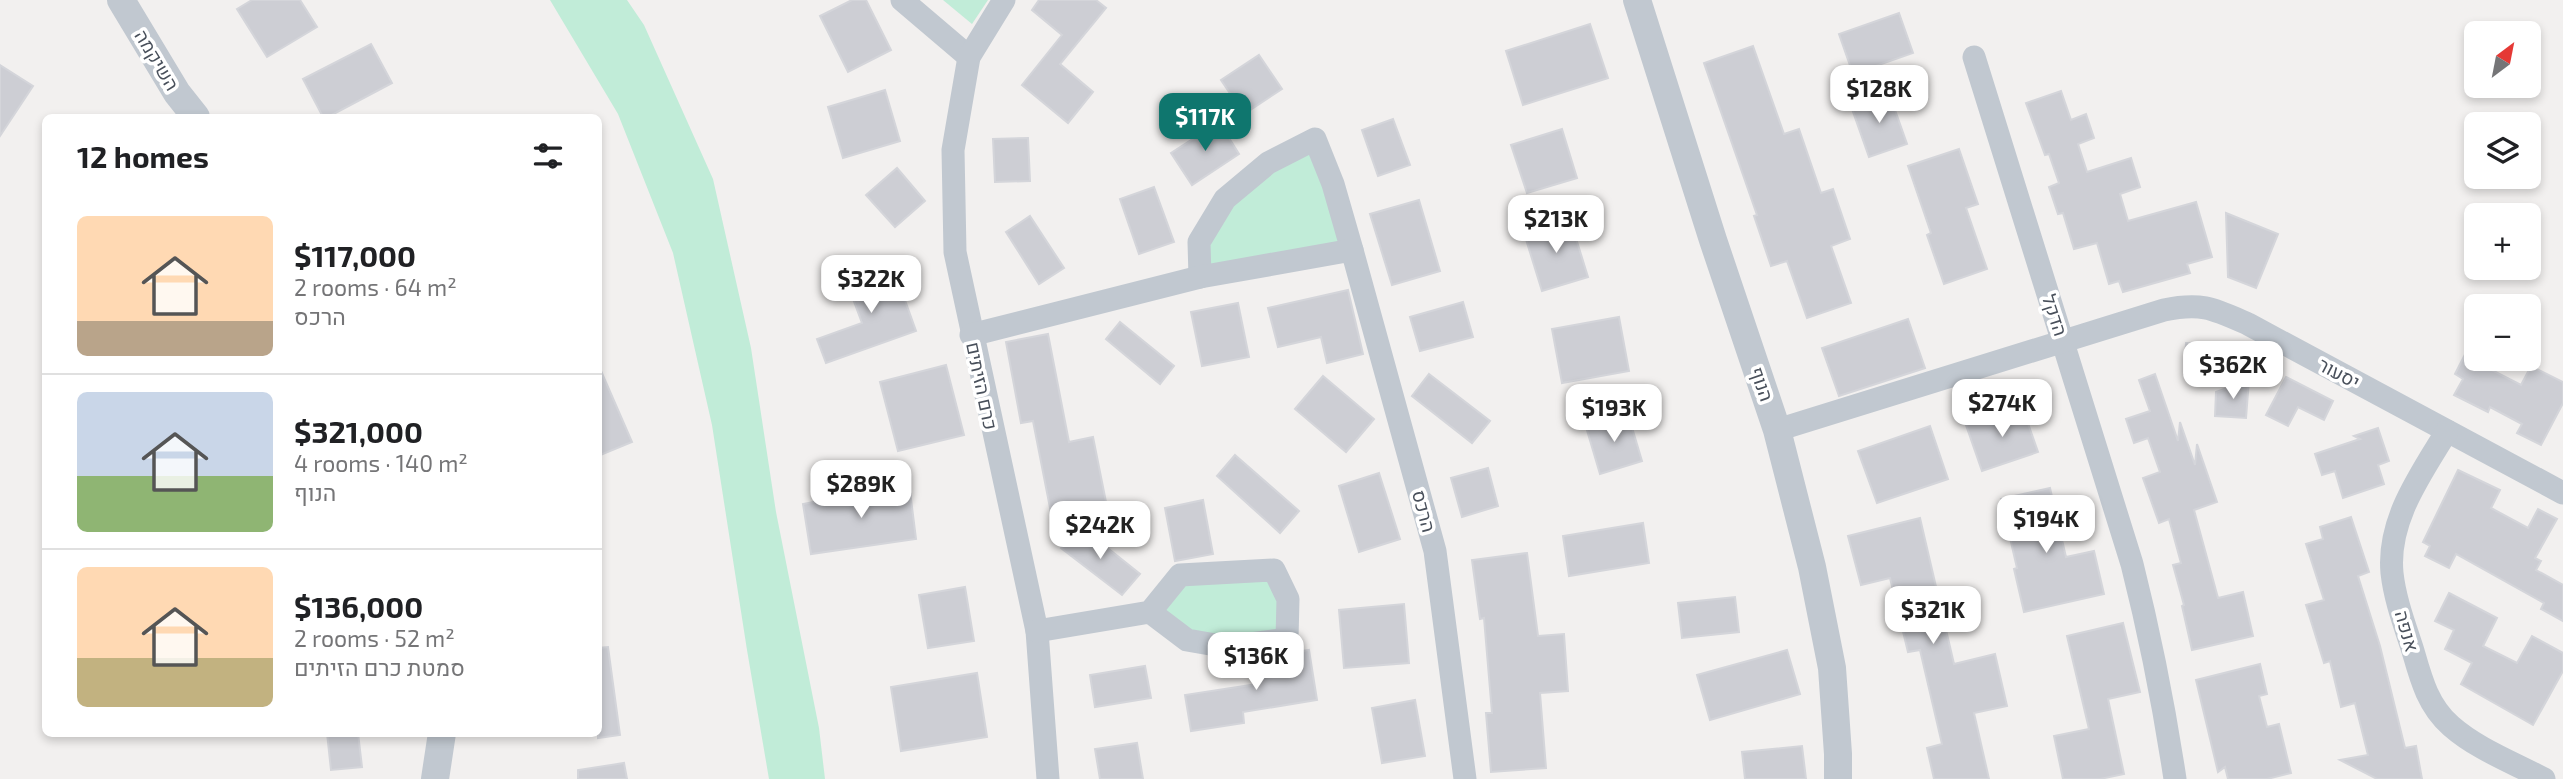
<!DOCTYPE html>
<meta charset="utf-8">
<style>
body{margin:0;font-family:"Exo 2",Heebo,sans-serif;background:#f6f6f6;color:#202124;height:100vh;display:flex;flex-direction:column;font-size:26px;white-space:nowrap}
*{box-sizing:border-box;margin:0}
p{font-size:23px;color:#757577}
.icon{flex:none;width:38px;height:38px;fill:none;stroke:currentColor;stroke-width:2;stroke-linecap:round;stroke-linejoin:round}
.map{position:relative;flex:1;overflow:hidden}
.details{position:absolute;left:42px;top:114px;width:560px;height:623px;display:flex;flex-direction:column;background:#fff;border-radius:10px;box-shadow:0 4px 10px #0003}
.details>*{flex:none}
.needle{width:46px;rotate:32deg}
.controls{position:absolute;left:2464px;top:21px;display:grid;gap:14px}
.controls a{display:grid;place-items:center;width:77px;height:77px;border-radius:10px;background:#fff;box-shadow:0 4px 10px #0003;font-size:35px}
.price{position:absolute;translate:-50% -60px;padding:0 16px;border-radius:14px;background:#fff;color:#222;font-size:23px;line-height:46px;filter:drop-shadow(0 2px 4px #0008)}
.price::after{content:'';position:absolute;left:50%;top:42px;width:21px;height:16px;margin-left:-10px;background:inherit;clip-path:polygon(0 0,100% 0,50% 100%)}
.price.active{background:#0f766e;color:#fff}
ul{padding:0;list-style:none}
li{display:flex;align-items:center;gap:21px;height:175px;padding:0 35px}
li+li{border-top:2px solid #e0e0e0}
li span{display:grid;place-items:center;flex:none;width:196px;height:140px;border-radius:10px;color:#555}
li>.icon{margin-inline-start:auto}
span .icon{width:84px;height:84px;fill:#fffc;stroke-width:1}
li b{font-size:30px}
h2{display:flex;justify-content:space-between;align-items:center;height:84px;padding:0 35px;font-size:30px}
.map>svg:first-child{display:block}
.green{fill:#c1ecd8}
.building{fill:#cdced4;stroke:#d4d5da;stroke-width:2}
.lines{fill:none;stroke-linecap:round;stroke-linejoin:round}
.minor{stroke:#c1c8d0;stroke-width:23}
.tertiary{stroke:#c1c8d0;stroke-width:28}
.labels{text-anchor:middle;stroke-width:7;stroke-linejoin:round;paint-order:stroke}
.street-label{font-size:19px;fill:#49505b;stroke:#fff}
</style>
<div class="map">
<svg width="2563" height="779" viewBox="0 0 2563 779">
<rect width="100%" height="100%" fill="#f2f0ef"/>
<!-- green -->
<g class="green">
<path d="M 550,0 L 627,0 L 644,25 L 713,179 L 751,348 L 776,512 L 819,728 L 825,779 L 769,779 L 747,650 L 712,425 L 673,253 L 618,114 Z"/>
<path d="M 943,0 L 988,0 L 972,24 Z"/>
<path d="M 1315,139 L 1352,250 L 1200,277 L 1225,199 Z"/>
<path d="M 1274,570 L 1287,639 L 1227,647 L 1150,612 L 1180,575 Z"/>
</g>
<!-- building -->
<g class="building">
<path d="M 252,0 L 300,0 L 317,27 L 267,57 L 237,9 Z"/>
<path d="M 852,0 L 866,0 L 891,50 L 848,72 L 820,16 Z"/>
<path d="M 1039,0 L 1096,0 L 1106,8 L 1060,64 L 1093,92 L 1068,123 L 1022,85 L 1062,35 L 1032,10 Z"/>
<path d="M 1899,13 L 1913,53 L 1853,74 L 1839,34 Z"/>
<path d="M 1590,24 L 1608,78 L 1523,105 L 1506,51 Z"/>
<path d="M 371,44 L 392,83 L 328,117 L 323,117 L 303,79 Z"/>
<path d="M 1753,46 L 1784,134 L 1799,129 L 1821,193 L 1833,189 L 1850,239 L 1831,246 L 1851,303 L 1807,318 L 1787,261 L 1771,266 L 1754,216 L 1757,215 L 1704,63 Z"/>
<path d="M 1259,55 L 1282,89 L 1244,114 L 1221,80 Z"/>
<path d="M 0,65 L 33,86 L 0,136 Z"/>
<path d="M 885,90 L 900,141 L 843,158 L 828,107 Z"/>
<path d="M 2061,91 L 2071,120 L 2086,114 L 2094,138 L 2078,144 L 2087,172 L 2131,158 L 2140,187 L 2120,194 L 2128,221 L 2196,202 L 2212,257 L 2187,264 L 2190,273 L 2123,292 L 2119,281 L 2109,284 L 2097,243 L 2074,249 L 2063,213 L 2058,214 L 2049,187 L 2059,183 L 2049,154 L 2045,155 L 2026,103 Z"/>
<path d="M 1889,93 L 1907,144 L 1869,157 L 1851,106 Z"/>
<path d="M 1393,119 L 1410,165 L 1378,176 L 1362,130 Z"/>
<path d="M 1219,122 L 1239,154 L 1192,185 L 1171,153 Z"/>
<path d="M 1562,129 L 1577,178 L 1527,193 L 1511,145 Z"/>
<path d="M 1028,138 L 1030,181 L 995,182 L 993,139 Z"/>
<path d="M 1959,149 L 1978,204 L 1966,208 L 1987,269 L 1944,284 L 1927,235 L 1931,233 L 1908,166 Z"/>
<path d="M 897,168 L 925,201 L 895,227 L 866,195 Z"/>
<path d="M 1154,187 L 1174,242 L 1139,254 L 1120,199 Z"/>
<path d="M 1419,200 L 1440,271 L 1392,285 L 1370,214 Z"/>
<path d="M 2226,213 L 2278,234 L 2256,288 L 2228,277 Z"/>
<path d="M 1030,216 L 1064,268 L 1039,284 L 1006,232 Z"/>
<path d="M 1570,219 L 1588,277 L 1542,291 L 1524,233 Z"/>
<path d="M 892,264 L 916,331 L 826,363 L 817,339 L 862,323 L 846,280 Z"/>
<path d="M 1348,290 L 1363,354 L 1327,363 L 1321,337 L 1278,347 L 1268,308 Z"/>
<path d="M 1463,302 L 1473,337 L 1420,351 L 1410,317 Z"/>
<path d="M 1238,303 L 1249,357 L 1202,366 L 1191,312 Z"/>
<path d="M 1619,317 L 1629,371 L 1562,383 L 1552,329 Z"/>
<path d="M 1908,319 L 1925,368 L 1839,396 L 1822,348 Z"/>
<path d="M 1120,322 L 1174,366 L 1160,384 L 1106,339 Z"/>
<path d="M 2476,333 L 2476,359 L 2482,359 L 2480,364 L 2521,385 L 2531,366 L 2563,382 L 2563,403 L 2541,445 L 2517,433 L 2522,424 L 2490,407 L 2488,412 L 2454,395 L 2463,379 L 2455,374 Z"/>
<path d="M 1048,334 L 1069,442 L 1093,437 L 1106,502 L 1051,513 L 1033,421 L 1021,423 L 1006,342 Z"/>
<path d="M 2186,343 L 2229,347 L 2228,354 L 2251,356 L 2249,379 L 2184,374 Z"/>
<path d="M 598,364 L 632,442 L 598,456 Z"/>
<path d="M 946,365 L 964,435 L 898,451 L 880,382 Z"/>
<path d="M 1429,374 L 1490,421 L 1472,443 L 1412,396 Z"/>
<path d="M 2155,374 L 2178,441 L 2180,422 L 2195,465 L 2197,444 L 2217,502 L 2194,510 L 2218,598 L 2243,592 L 2253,636 L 2192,650 L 2182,606 L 2184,605 L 2173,565 L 2181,563 L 2169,519 L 2159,523 L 2143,478 L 2160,472 L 2148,438 L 2134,443 L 2126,419 L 2150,411 L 2139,380 Z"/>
<path d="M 1323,376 L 1374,419 L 1346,452 L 1295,409 Z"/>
<path d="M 2286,377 L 2333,401 L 2324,420 L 2298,407 L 2288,426 L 2266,415 Z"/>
<path d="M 2249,380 L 2246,418 L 2215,416 L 2216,392 Z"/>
<path d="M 2022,406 L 2038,452 L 1982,471 L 1966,425 Z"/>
<path d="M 1628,414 L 1642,461 L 1600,474 L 1586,427 Z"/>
<path d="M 1930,426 L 1948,479 L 1877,503 L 1858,451 Z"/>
<path d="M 2378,428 L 2389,461 L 2378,465 L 2384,484 L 2343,498 L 2335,471 L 2322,475 L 2315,454 L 2360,439 L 2354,436 Z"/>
<path d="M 1235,455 L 1299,511 L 1280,533 L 1217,476 Z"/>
<path d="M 1488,468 L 1498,506 L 1462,517 L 1451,478 Z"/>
<path d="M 2458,470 L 2500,490 L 2491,508 L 2528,528 L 2538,509 L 2557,519 L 2535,558 L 2541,561 L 2536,570 L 2563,585 L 2563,621 L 2541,609 L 2544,603 L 2456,554 L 2449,568 L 2425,556 L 2430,546 L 2423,542 Z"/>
<path d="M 1379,473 L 1400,539 L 1359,552 L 1339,486 Z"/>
<path d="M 909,483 L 916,539 L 811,554 L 803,504 Z"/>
<path d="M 2050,488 L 2066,557 L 2094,551 L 2104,594 L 2024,612 L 2014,569 L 2017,568 L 2001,499 Z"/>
<path d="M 1203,500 L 1213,554 L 1175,561 L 1165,508 Z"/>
<path d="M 2351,517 L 2369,572 L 2358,576 L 2380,646 L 2405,748 L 2416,746 L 2422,779 L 2377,779 L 2340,760 L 2368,755 L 2355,703 L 2341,707 L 2330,661 L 2324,663 L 2306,605 L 2324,600 L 2306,544 L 2323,539 L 2320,527 Z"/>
<path d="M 1920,518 L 1954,664 L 1995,654 L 2007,706 L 1974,713 L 1989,779 L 1934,779 L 1927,748 L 1942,744 L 1920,650 L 1908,652 L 1890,578 L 1861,585 L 1848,536 Z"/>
<path d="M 1643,523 L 1649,563 L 1569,576 L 1563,536 Z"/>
<path d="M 1080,526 L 1140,574 L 1122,595 L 1061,548 Z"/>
<path d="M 1527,553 L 1538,636 L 1564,634 L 1568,691 L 1540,693 L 1546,768 L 1491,772 L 1486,713 L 1492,713 L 1484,618 L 1480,619 L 1472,560 Z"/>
<path d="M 965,587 L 974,641 L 928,648 L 919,595 Z"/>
<path d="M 2449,593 L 2497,618 L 2483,646 L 2517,663 L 2532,636 L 2563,653 L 2563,671 L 2533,725 L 2461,684 L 2472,663 L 2445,649 L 2454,630 L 2435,621 Z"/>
<path d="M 1735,597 L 1739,632 L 1682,638 L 1678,603 Z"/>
<path d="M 1404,604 L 1409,663 L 1344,668 L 1339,610 Z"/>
<path d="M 2123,623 L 2140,692 L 2108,699 L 2124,774 L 2100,779 L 2063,779 L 2054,736 L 2089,729 L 2067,636 Z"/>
<path d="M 608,647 L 620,735 L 598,738 L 598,648 Z"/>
<path d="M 1309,650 L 1317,700 L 1243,712 L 1244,723 L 1191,731 L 1185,695 L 1257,684 L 1253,659 Z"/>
<path d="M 1787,650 L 1800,694 L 1710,720 L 1697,675 Z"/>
<path d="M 2260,664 L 2267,694 L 2259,696 L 2267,727 L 2279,724 L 2291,773 L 2267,779 L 2228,779 L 2225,767 L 2218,772 L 2196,680 Z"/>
<path d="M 1145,666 L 1151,698 L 1095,707 L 1090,675 Z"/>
<path d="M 977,673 L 987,737 L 901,751 L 891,687 Z"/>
<path d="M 1415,700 L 1425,756 L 1382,763 L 1372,708 Z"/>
<path d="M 327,733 L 358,733 L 362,767 L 331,770 Z"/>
<path d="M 1137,743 L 1143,779 L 1100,779 L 1095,749 Z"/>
<path d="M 1802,746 L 1806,779 L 1745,779 L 1742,752 Z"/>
<path d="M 624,763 L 627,779 L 578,779 L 578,770 Z"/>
</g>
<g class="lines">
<!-- minor -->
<g class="minor">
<path d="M 902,0 L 969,57"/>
<path d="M 1004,0 L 969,57 L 953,150 L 955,252 L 1037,631 L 1048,779"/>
<path d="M 1974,57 L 2132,564 C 2150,635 2164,706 2175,779"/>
<path d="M 1200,277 L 1199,242 L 1225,199 L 1268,163 L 1315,139 L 1333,184 L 1352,250"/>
<path d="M 971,335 L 1200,277 L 1352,250 L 1435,551 L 1465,779"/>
<path d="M 1777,430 L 2164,310 C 2202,302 2214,309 2248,324 L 2563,493"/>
<path d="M 2447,431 C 2421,474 2387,520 2392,573 C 2395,600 2405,626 2413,651 C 2421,679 2428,706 2451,726 C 2477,749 2514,763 2544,779"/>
<path d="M 1037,631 L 1150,612 L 1187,640 L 1227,647 L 1287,639 L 1288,599 L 1274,570 L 1180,575 L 1150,612"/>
</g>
<!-- tertiary -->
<g class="tertiary">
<path d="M 121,0 L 177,93 L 196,117"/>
<path d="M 1637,0 L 1713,240 L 1777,430 L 1812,567 L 1832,668 L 1838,754 L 1838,779"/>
<path d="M 435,779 L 442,733"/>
</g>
</g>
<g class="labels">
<!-- street labels -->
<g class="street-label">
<text transform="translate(157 60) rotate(59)" y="7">השיקמה</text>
<text transform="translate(2055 315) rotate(72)" y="7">הדקל</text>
<text transform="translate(2339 373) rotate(28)" y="7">יסעור</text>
<text transform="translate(1762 384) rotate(71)" y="7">הנוף</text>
<text transform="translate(982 386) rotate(78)" y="7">כרם הזיתים</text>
<text transform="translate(1424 511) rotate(75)" y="7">הרכס</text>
<text transform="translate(2407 631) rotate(74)" y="7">אנפה</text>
</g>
</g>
</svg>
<div class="controls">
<a><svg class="needle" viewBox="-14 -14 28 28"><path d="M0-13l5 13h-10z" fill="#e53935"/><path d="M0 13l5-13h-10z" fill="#757577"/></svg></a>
<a><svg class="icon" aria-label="layers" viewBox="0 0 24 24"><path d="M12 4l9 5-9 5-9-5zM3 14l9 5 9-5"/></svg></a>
<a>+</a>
<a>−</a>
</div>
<b class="price" style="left:1879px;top:125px">$128K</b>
<b class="price active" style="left:1205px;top:153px">$117K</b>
<b class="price" style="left:1556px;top:255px">$213K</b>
<b class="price" style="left:871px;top:315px">$322K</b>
<b class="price" style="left:2233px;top:401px">$362K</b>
<b class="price" style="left:2002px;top:439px">$274K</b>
<b class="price" style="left:1614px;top:444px">$193K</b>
<b class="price" style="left:861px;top:520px">$289K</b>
<b class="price" style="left:2046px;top:555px">$194K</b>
<b class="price" style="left:1100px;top:561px">$242K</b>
<b class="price" style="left:1933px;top:646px">$321K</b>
<b class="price" style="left:1256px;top:692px">$136K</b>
<section class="details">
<h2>12 homes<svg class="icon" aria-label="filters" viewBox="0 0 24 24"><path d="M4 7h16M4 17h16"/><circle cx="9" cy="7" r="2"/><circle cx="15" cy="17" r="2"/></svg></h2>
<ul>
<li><span style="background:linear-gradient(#ffd9b3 75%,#b9a48a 0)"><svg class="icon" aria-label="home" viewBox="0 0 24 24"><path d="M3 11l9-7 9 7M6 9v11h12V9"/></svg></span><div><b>$117,000</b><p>2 rooms · 64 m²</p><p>הרכס</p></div></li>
<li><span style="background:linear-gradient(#c9d6e8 60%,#8fb573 0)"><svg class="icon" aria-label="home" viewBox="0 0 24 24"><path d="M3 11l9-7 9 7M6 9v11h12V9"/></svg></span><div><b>$321,000</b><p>4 rooms · 140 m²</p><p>הנוף</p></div></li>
<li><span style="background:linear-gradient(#ffd9b3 65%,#c2b280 0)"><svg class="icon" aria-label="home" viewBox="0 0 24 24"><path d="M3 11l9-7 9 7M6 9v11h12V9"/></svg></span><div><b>$136,000</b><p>2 rooms · 52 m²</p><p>סמטת כרם הזיתים</p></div></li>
</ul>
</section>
</div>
